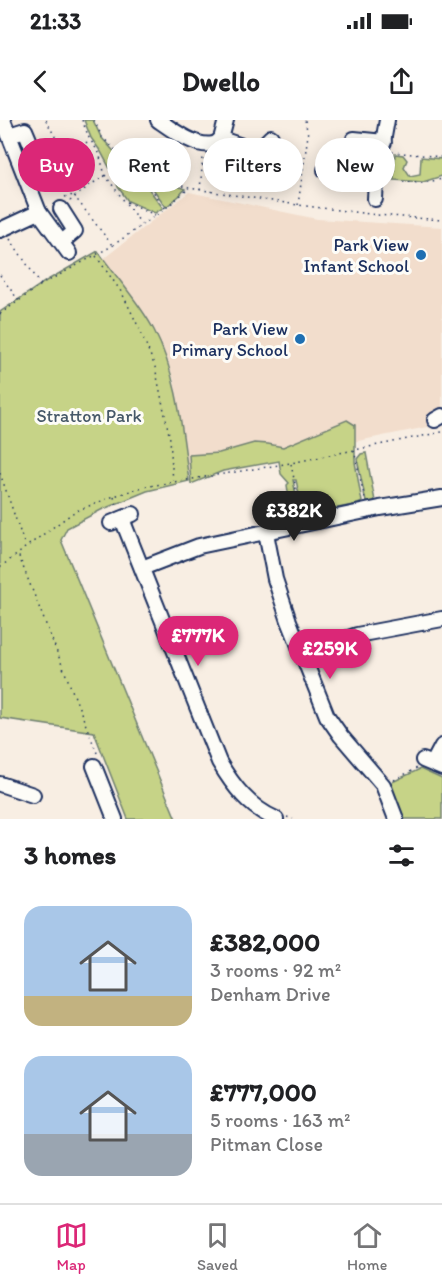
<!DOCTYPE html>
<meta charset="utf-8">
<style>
body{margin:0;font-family:Itim,sans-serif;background:#f2f2f2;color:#202124;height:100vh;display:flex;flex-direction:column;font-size:22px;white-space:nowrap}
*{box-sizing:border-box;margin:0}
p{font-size:20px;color:#757577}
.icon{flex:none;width:33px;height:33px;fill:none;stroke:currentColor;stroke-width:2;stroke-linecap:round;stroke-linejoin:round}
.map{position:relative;height:699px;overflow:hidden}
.drawer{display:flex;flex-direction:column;background:#fff;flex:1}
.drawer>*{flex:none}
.banner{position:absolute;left:18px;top:18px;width:406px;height:54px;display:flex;gap:12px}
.price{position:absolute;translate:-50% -51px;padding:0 14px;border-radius:21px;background:#db2777;color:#fff;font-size:20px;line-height:39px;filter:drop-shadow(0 2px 3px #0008)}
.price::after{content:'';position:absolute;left:50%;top:36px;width:18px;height:14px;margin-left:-9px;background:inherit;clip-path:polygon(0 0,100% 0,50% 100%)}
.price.current{background:#222;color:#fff}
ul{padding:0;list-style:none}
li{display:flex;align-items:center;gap:18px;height:150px;padding:0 24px}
li span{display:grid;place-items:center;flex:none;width:168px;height:120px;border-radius:18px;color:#555}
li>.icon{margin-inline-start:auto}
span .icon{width:72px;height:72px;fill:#fffc;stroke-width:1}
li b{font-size:26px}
h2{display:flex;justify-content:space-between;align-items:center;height:72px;padding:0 24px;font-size:26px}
.pill{padding:0 21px;border-radius:27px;background:#fff;box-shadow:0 3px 15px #0003;font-size:21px;line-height:54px}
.pill.current{background:#db2777;color:#fff}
.status{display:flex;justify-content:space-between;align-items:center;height:42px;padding:0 30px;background:#fff;direction:ltr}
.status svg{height:16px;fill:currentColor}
header{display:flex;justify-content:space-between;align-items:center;height:78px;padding:0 24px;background:#fff;font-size:27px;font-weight:800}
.menu{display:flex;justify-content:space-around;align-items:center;height:84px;border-top:2px solid #e0e0e0;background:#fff;font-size:16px;color:#757577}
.menu a{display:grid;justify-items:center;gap:3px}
.menu .current{color:#db2777}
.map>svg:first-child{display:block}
.built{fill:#f2ddcc}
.green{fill:#c6d387;stroke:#708172;stroke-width:1.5}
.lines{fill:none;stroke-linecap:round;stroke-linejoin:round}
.minor-casing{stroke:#1b2f5e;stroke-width:18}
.path{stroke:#1b2f5e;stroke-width:1.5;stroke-dasharray:1.5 4.5;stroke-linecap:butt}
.minor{stroke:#fdfcf7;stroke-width:14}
.poi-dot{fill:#1f6fb2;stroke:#fdfcf7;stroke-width:2}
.labels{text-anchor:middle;stroke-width:6;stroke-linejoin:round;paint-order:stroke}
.poi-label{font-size:18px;fill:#1b2f5e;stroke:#fdfcf7;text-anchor:end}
.park-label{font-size:18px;fill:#465868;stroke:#fdfcf7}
</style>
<div class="status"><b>21:33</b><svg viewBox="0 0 49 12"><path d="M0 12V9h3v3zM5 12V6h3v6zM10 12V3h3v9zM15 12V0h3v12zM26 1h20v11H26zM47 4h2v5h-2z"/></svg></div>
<header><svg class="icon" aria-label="back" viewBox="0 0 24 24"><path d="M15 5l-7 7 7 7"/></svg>Dwello<svg class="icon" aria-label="share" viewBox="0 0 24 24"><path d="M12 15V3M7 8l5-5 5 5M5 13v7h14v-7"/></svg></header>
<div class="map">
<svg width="442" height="699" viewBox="0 0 442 699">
<rect width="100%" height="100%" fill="#f8eee3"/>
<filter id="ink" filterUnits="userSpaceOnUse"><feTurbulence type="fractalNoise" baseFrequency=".0167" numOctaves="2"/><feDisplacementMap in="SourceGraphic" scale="12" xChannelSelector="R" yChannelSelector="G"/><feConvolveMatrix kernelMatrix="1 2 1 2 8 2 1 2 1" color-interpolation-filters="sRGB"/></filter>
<g filter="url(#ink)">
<!-- built -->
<path class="built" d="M 189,72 L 317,99 L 442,107 L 442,304 L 348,323 L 188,351 L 174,260 L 162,229 L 153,209 L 103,139 Z"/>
<!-- green -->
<g class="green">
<path d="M 84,0 L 93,0 L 101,17 L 120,38 L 131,45 L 163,88 L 155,93 L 128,81 L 118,67 L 115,58 L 101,32 L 91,18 Z"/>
<path d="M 395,34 L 403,35 L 407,40 L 404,47 L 410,56 L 420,54 L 421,37 L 442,39 L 442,56 L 423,62 L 394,60 Z"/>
<path d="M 145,54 L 185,69 L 179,76 L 166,87 L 144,56 Z"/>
<path d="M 98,131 C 115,156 140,183 154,210 C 178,256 182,310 189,361 L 147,371 L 101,390 L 67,408 L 61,420 L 176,699 L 128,699 L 94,612 L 0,598 L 0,192 L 46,161 Z"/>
<path d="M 347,300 L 355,305 L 355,342 L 362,382 L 358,384 L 297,396 L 300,379 L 296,360 L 293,360 L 297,380 L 293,397 L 292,397 L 287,365 L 289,363 L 281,354 L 279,341 L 223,351 L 191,364 L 189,335 L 219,333 L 254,323 L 268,324 L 283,327 Z"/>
<path d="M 366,333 L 375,381 L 366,382 L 357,339 L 361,334 Z"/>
<path d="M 420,649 L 442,659 L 442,699 L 401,699 L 388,664 Z"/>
</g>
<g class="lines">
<defs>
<g id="minor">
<path d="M 158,0 C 171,9 196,28 213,24 C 215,24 219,21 221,19 L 257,31"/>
<path d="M 9,15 L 25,10 L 33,29"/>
<path d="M 221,19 L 226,0"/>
<path d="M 354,19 L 384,22"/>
<path d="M 262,40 L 257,31 L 271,17"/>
<path d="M 325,50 L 378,53"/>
<path d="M 375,79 L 376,61 L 387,0"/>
<path d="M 61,89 L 75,111 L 62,122"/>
<path d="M 39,92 L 69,133"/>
<path d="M 0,110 L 39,92 L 3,0"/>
<path d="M 435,300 L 442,296"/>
<path d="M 122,399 L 219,642 C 233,666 250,688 276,699"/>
<path d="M 111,403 L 133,394"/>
<path d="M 266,413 L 275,459 L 289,501 L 327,596 L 341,616 L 383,665 L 396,699"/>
<path d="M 142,448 L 199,426 L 380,388 L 442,378"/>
<path d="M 303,534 L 357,515 L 442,499"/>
<path d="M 423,640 L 442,648"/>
<path d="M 433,643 L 442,626"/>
<path d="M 94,646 L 115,699"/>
<path d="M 0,664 L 33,675"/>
</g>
</defs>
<!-- minor casing -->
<use href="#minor" class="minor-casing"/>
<!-- path -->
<g class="path">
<path d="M 46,0 L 84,70"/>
<path d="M 82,0 L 89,18 L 99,33 L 105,55 L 142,105"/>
<path d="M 94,0 L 102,17 L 121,35 L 154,57 L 189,68 L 298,85 L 377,95 L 442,100"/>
<path d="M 55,25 L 75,77 L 112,125"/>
<path d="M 392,32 L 442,37"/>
<path d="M 58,34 L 90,21"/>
<path d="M 133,43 L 165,88"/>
<path d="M 403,62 L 423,63 L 442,59"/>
<path d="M 200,70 L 203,37"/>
<path d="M 65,77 L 70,75 L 74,77"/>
<path d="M 70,81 L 90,65 L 105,56"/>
<path d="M 127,82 L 155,95"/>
<path d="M 298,85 L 308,15 L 305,0"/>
<path d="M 10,119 L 41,165"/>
<path d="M 96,136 L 122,173 L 141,212 L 155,247 L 170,319 L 173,362"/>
<path d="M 0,155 L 19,181"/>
<path d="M 0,194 L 41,165 L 112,126 L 166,88 L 188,69"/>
<path d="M 354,330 L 365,380"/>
<path d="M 291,344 L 298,379 L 296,395"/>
<path d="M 0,353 L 25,426"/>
<path d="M 114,377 L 117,386"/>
<path d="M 0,447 L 18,434"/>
<path d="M 97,633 L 18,434 L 26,427 L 74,392 L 114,376 L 143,367 L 291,343 L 442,312"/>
<path d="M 394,660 L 417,648"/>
<path d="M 287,697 L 293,699"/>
</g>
<!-- minor -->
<use href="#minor" class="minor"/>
</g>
</g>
<!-- markers -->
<g class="poi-dot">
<circle cx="421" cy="135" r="6"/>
<circle cx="300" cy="219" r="6"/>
</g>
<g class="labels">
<!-- poi labels -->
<g class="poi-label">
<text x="409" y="131">Park View<tspan x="409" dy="21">Infant School</tspan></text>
<text x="288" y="215">Park View<tspan x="288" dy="21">Primary School</tspan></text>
</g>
<!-- park labels -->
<g class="park-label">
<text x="89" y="302">Stratton Park</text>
</g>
</g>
</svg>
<b class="price current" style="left:294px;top:422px">£382K</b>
<b class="price" style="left:198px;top:547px">£777K</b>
<b class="price" style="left:330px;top:560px">£259K</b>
<div class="banner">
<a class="pill current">Buy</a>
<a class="pill">Rent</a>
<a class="pill">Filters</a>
<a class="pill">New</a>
</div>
</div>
<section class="drawer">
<h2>3 homes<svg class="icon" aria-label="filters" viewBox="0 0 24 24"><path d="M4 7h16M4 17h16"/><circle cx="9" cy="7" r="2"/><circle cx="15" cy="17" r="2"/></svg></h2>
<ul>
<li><span style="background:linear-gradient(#a9c7e8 75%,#c2b280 0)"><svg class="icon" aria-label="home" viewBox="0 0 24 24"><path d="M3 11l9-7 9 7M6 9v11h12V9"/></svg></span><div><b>£382,000</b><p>3 rooms · 92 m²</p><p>Denham Drive</p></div></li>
<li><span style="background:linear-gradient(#a9c7e8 65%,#9aa5b1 0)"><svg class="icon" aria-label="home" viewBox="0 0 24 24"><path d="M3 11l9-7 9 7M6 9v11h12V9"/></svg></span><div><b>£777,000</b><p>5 rooms · 163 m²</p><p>Pitman Close</p></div></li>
</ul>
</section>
<nav class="menu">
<a class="current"><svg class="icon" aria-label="map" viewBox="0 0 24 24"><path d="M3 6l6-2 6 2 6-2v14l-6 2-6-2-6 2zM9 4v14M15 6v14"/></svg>Map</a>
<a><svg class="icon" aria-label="saved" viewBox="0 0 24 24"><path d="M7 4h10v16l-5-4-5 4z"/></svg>Saved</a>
<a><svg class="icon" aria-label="home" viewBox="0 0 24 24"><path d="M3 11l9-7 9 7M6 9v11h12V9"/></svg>Home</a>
</nav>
